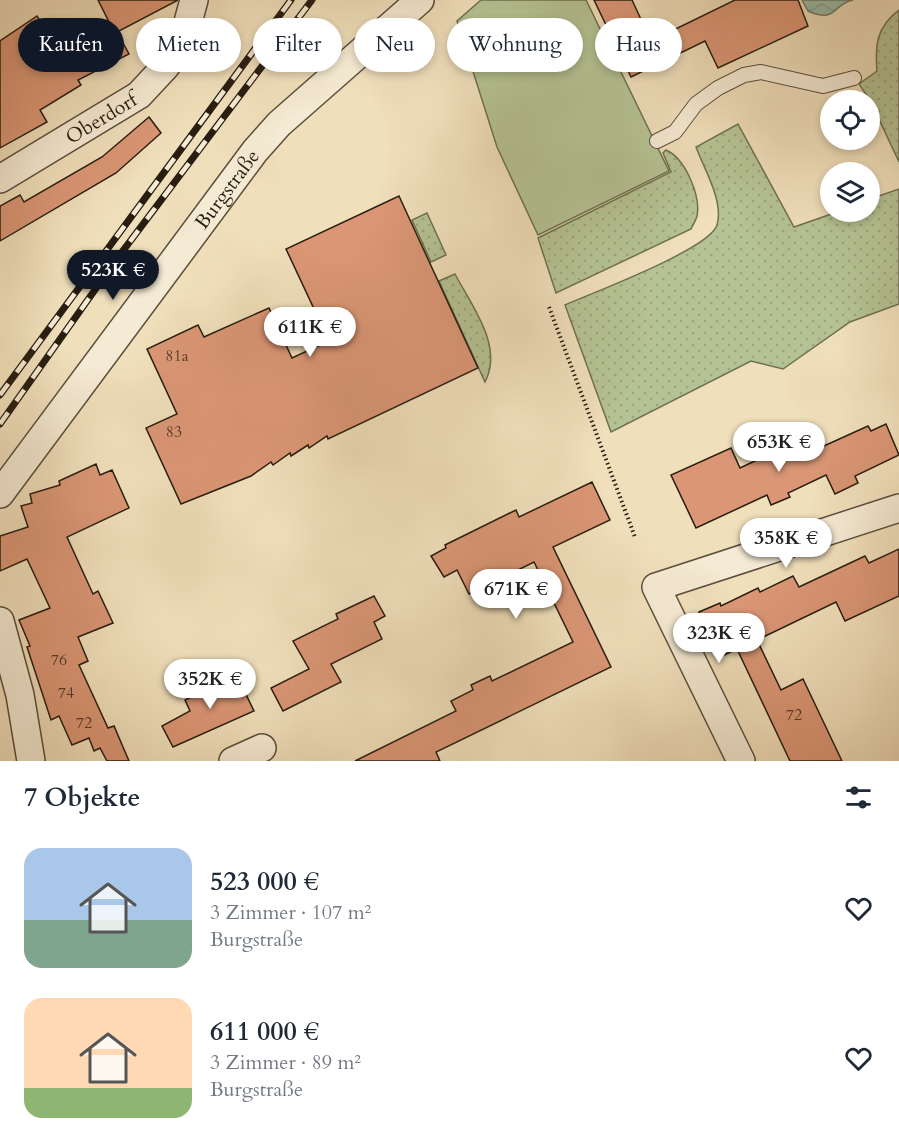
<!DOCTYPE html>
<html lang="de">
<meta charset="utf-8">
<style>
body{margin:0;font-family:Cardo,serif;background:#f6f6f7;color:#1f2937;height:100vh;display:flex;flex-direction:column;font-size:22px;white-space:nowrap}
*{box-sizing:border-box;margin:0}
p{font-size:20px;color:#747a83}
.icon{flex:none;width:33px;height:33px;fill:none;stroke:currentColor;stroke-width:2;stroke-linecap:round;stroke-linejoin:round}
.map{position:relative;height:761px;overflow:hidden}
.drawer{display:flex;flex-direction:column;background:#fff;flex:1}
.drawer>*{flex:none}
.guide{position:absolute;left:18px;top:18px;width:864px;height:54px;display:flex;gap:12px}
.controls{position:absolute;left:820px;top:90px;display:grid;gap:12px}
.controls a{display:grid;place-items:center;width:60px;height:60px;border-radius:50%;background:#fff;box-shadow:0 3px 9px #0003;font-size:30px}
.price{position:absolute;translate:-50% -51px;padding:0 14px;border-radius:21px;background:#fff;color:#222;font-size:20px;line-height:39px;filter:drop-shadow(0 2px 3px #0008)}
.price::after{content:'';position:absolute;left:50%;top:36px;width:18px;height:14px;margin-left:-9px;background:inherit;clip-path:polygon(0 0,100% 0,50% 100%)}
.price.selected{background:#111827;color:#fff}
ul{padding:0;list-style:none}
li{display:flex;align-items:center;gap:18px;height:150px;padding:0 24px}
li span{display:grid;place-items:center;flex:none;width:168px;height:120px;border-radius:18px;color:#555}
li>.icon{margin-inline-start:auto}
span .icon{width:72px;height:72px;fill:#fffc;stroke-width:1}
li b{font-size:26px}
h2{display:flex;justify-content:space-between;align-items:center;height:72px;padding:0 24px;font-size:26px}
.tag{padding:0 21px;border-radius:27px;background:#fff;box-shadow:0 3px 9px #0003;font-size:21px;line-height:54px}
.tag.selected{background:#111827;color:#fff}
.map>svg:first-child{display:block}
.grass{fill:url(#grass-dots);stroke:#6e7052;stroke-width:1.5}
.garden{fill:#b5c293;stroke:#6e7052;stroke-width:1.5}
.water{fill:url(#water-waves);stroke:#6d7d6c;stroke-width:1.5}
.building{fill:#da9675;stroke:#281d10;stroke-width:1.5}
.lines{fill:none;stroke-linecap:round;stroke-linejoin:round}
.lane-casing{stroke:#5a4e3b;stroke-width:16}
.street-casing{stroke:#5a4e3b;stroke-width:30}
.path{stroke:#281d10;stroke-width:4;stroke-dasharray:1.5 3;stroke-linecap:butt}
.lane{stroke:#f5ead3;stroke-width:14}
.street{stroke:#f5ead3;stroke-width:27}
.rail-casing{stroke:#281d10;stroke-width:7}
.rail{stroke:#f5ead3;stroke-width:4.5;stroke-dasharray:14;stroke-linecap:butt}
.labels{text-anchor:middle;stroke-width:5;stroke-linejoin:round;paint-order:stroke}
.number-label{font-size:16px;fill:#543b29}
.street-label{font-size:20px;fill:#281d10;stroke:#f5ead3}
</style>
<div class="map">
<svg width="899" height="761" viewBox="0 0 899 761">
<defs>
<pattern id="grass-dots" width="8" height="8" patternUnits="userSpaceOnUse" patternTransform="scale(1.5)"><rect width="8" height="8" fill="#b5c293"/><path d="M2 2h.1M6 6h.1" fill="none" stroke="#9ca67e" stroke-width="1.8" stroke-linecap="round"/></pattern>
<pattern id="water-waves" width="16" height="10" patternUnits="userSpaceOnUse" patternTransform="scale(1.5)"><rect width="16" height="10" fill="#9bbdaa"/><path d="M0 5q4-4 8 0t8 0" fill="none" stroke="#86a291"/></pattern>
</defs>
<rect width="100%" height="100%" fill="#f0dfbb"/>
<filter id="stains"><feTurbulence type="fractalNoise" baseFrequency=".00333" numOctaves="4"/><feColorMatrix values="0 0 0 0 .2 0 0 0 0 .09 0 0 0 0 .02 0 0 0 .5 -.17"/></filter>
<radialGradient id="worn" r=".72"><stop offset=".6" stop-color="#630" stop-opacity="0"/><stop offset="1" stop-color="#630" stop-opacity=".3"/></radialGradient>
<!-- grass -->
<g class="grass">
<path d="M 899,10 L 899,162 L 870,100 L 859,84 L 877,71 C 875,46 876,27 899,10 Z"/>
<path d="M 738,124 L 794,227 L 837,212 L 870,212 L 870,199 L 899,189 L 899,304 L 850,322 L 783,369 L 751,361 L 611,432 L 565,305 C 592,293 710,249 717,225 C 724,201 704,169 696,147 Z"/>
<path d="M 666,150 C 685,158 701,196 697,216 C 696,220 693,225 691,229 L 556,293 L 538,238 L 671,172 L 663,153 Z"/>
<path d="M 427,213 L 446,255 L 431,262 L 412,220 Z"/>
<path d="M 455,274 C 471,305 504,346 485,382 L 439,281 Z"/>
</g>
<!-- garden -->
<path class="garden" d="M 481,0 L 586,0 L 669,171 L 538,235 L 497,147 L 457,21 Z"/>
<!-- water -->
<path class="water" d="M 802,0 L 853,0 C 832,4 837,24 808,11 Z"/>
<!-- building -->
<g class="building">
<path d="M 98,0 L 178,0 L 117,32 L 129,54 L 78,80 L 81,85 L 40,110 L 47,122 L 0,148 L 0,41 L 37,16 L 64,58 L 114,32 Z"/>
<path d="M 594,0 L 632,0 L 651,41 L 735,0 L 798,0 L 808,26 L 718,68 L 705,41 L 631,77 Z"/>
<path d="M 149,117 L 161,133 L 116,173 L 0,241 L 0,206 L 20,195 L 24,202 L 102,157 Z"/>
<path d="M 399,196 L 478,368 L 328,439 L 327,436 L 309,448 L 308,445 L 291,456 L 290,453 L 273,465 L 271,462 L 251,476 L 181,504 L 146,428 L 177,414 L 147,349 L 198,325 L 204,337 L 269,308 L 292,358 L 329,341 L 286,249 Z"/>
<path d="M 886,424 L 899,455 L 855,476 L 858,483 L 835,494 L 826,475 L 788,493 L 790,497 L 771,505 L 767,495 L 696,528 L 671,475 L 731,448 L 740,468 L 797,441 L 804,455 L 868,426 L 871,431 Z"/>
<path d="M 96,464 L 100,475 L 112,470 L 129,508 L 67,537 L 93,594 L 98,591 L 113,623 L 78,637 L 88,661 L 79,665 L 108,728 L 114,726 L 129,761 L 107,761 L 100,748 L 94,751 L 89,738 L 72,745 L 59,716 L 51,720 L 27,647 L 30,646 L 19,620 L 50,608 L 27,559 L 0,571 L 0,536 L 28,527 L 21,506 L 32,503 L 30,494 L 60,485 L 59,481 Z"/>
<path d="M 592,482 L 610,520 L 553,547 L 611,667 L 436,752 L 440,761 L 355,761 L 456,711 L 451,701 L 473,690 L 471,685 L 490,676 L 492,681 L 573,642 L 534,562 L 469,594 L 457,570 L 444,577 L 431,556 L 446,548 L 445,545 L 516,510 L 519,517 Z"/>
<path d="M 899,549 L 899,596 L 845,621 L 836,602 L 757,640 L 781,690 L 803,679 L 842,761 L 790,761 L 737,649 L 720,657 L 699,612 L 720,603 L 721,606 L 758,588 L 760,592 L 793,576 L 799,587 L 865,556 L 869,563 Z"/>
<path d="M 374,596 L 385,616 L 374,622 L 382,639 L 331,664 L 341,682 L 283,711 L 271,688 L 309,669 L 293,641 L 338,619 L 336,614 Z"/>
<path d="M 234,670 L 254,711 L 173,747 L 162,726 L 190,711 L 185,700 L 211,688 L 208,683 Z"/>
</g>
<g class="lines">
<defs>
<path id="lane" d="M 657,141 L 675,132 L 696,104 L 718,88 L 744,75 L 761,72 L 823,86 L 854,78"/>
<g id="street">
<path id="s1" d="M 0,179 L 139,95 L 166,66 L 185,33 L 194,0"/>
<path id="s2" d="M 0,494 L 255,151 L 279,124 L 420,0"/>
<path d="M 0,621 L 20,695 L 31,761"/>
<path d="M 233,761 L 262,748"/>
<path d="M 741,761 L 656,587 L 899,508"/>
</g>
</defs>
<!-- lane casing -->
<use href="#lane" class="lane-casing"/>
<!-- street casing -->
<use href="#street" class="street-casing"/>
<!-- path -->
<path class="path" d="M 549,307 L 635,537"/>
<!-- lane -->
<use href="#lane" class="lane"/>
<!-- street -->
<use href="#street" class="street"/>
<defs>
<g id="rail">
<path d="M 0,395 L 291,0"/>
<path d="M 0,424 L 116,260 L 312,0"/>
</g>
</defs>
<!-- rail casing -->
<use href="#rail" class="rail-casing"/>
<!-- rail -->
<use href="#rail" class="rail"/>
</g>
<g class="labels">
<!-- number labels -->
<g class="number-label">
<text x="177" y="361">81a</text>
<text x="174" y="437">83</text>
<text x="59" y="665">76</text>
<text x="66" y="698">74</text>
<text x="794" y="720">72</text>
<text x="84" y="728">72</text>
</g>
<!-- street labels -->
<g class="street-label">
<text dy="7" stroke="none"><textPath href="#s1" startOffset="118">Oberdorf</textPath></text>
<text dy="7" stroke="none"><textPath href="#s2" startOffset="380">Burgstraße</textPath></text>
</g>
</g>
<rect width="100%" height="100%" filter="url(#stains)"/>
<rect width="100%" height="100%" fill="url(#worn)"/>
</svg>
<div class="controls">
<a><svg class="icon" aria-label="locate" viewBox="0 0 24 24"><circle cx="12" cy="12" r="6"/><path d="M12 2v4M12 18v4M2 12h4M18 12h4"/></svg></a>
<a><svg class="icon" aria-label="layers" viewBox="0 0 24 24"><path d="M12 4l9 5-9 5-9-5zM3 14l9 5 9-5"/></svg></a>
</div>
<b class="price selected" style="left:113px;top:301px">523K €</b>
<b class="price" style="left:310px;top:358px">611K €</b>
<b class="price" style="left:779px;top:473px">653K €</b>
<b class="price" style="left:786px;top:569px">358K €</b>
<b class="price" style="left:516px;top:620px">671K €</b>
<b class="price" style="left:719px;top:664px">323K €</b>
<b class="price" style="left:210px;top:710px">352K €</b>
<div class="guide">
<a class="tag selected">Kaufen</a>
<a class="tag">Mieten</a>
<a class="tag">Filter</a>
<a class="tag">Neu</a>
<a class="tag">Wohnung</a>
<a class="tag">Haus</a>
</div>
</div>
<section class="drawer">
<h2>7 Objekte<svg class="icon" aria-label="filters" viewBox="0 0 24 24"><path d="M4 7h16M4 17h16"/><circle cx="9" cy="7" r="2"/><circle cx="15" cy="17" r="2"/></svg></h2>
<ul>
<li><span style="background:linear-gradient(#a9c7e8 60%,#7fa58c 0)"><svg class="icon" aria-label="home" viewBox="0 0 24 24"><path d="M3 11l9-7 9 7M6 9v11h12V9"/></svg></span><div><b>523 000 €</b><p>3 Zimmer · 107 m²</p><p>Burgstraße</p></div><svg class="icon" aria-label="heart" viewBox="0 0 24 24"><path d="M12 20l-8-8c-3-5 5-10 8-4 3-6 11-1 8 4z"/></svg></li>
<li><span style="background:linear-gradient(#ffd9b3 75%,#8fb573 0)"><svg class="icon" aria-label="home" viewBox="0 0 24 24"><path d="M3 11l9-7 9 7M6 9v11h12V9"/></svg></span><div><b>611 000 €</b><p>3 Zimmer · 89 m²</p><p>Burgstraße</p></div><svg class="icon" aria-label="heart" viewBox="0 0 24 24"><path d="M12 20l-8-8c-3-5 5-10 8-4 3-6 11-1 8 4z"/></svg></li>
</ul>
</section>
